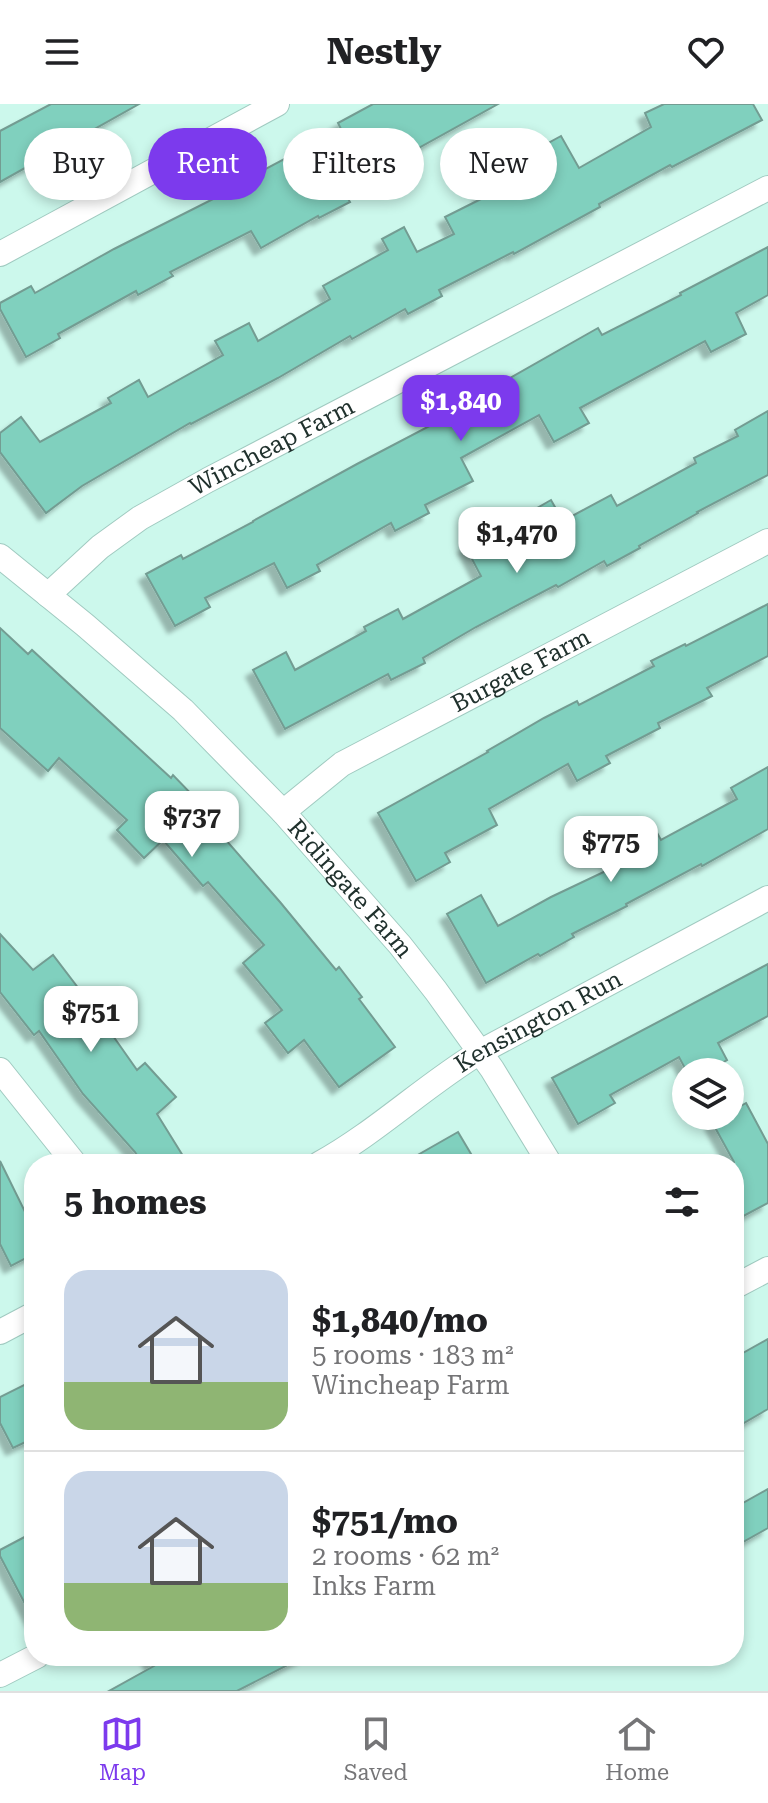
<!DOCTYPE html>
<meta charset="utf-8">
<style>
body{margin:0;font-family:"Roboto Serif",serif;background:#f6f6f6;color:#202124;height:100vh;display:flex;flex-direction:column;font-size:30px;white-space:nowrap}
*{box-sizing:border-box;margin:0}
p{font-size:26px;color:#757577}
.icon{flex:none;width:44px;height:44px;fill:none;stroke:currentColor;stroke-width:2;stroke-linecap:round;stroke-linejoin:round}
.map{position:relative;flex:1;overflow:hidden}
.sheet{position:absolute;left:24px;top:1050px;width:720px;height:512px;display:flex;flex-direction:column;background:#fff;border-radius:32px;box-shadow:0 4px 12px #0003}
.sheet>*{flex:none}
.banner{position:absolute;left:24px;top:24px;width:720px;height:72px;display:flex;gap:16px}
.buttons{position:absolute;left:672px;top:954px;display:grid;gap:16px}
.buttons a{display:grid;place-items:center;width:72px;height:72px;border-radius:50%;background:#fff;box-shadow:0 4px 12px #0003;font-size:40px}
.price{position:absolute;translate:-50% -68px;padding:0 18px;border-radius:16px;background:#fff;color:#222;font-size:26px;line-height:52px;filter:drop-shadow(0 2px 4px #0008)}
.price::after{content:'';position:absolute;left:50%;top:48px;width:24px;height:18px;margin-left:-12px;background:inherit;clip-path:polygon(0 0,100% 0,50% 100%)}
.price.on{background:#7c3aed;color:#fff}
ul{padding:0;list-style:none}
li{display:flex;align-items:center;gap:24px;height:200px;padding:0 40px}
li+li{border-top:2px solid #e0e0e0}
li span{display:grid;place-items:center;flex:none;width:224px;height:160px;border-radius:24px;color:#555}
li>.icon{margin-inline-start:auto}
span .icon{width:96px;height:96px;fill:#fffc;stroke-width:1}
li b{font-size:34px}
h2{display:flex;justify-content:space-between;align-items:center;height:96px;padding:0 40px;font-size:34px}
.pill{padding:0 28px;border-radius:36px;background:#fff;box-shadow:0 4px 12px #0003;font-size:28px;line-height:72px}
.pill.on{background:#7c3aed;color:#fff}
header{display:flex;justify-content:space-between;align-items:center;height:104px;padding:0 40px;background:#fff;font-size:36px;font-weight:700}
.menu{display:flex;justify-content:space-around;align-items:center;height:112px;border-top:2px solid #e0e0e0;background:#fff;font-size:22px;color:#757577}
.menu a{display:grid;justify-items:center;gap:4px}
.menu .on{color:#7c3aed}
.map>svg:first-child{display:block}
.building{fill:#80d0be;stroke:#739c92;stroke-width:2;filter:url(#shadow)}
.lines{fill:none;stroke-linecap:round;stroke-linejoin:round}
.street-casing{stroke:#a0cac0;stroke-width:26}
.street{stroke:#fff;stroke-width:24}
.labels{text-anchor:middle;stroke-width:6;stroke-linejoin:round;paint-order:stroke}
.street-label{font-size:24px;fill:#20312d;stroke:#fff}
</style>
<header><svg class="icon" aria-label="menu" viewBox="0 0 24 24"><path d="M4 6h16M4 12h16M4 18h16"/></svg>Nestly<svg class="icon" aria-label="heart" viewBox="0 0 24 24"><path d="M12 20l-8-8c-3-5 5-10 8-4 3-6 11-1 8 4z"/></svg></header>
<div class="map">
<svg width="768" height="1587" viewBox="0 0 768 1587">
<defs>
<filter id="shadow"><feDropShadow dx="-7" dy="7" stdDeviation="2" flood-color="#0004"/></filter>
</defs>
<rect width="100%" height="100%" fill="#ccf8ec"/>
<!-- building -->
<g class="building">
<path d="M 51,0 L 139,0 L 0,78 L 0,27 Z"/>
<path d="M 373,0 L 498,0 L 343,86 L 350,98 L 319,114 L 318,112 L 261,144 L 251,127 L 170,168 L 173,172 L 138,191 L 136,187 L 58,230 L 60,234 L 26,253 L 0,205 L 0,199 L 31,182 L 35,189 L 114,145 L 229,87 L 228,85 L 341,25 L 338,19 Z"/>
<path d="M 664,0 L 753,0 L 762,16 L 672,63 L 670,61 L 599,100 L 600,103 L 514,150 L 513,148 L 439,186 L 442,192 L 408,210 L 405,205 L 352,235 L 350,232 L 278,274 L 191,320 L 190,319 L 82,382 L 46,409 L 0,348 L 0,329 L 21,313 L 40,338 L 111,299 L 108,294 L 139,276 L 148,293 L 223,251 L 215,237 L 249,219 L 258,237 L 330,195 L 323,182 L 388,146 L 382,135 L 404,123 L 417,148 L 454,130 L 445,113 L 483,94 L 480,89 L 513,71 L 516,77 L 551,57 L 543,42 L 561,32 L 579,64 L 651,23 L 645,9 Z"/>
<path d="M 768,143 L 768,191 L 736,209 L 746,230 L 711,248 L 705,237 L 580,304 L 589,319 L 554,338 L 539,311 L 461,354 L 473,377 L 425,401 L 429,409 L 395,427 L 391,419 L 317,461 L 320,467 L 287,484 L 274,459 L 205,494 L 210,503 L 175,522 L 146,470 L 181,451 L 183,455 L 253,418 L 253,417 L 357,360 L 466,303 L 464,300 L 598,224 L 602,231 L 681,191 L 680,189 Z"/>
<path d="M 768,307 L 768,371 L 697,408 L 698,409 L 639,442 L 640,444 L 607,462 L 604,457 L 558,483 L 556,481 L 476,523 L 423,554 L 425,559 L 391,576 L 388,570 L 285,625 L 253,566 L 286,548 L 295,566 L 366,527 L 364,523 L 398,505 L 403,515 L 481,472 L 465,442 L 499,424 L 499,426 L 551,396 L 563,417 L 611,391 L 617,402 L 696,359 L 694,354 L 738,332 L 735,326 Z"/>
<path d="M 768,500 L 768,552 L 707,584 L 712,592 L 658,619 L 660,624 L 606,652 L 610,659 L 577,677 L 568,660 L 489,705 L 497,721 L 445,749 L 450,758 L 416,777 L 378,709 L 488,648 L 487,647 L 544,614 L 577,597 L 579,601 L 654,562 L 651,557 L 685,540 L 686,542 Z"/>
<path d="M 0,524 L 28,550 L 32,546 L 171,674 L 173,671 L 200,699 L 197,703 L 280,798 L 336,866 L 339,863 L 362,893 L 359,895 L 395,943 L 339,983 L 304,936 L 288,949 L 265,919 L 282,906 L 243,859 L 264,841 L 208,778 L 203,782 L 163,736 L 144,754 L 117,726 L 127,716 L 59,654 L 48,667 L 0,624 Z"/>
<path d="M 768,663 L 768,725 L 702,762 L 701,760 L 626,800 L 627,802 L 572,830 L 574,833 L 540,852 L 538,850 L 486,879 L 447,810 L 481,791 L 498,822 L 551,793 L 629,756 L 622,743 L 655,725 L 661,736 L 737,695 L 731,684 Z"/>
<path d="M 0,830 L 33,866 L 53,851 L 92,902 L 137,966 L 145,959 L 176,993 L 157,1010 L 188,1060 L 143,1060 L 135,1048 L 83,990 L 39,927 L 34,931 L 0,888 Z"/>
<path d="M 768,860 L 768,912 L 718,939 L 727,956 L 706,968 L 687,968 L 679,953 L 610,991 L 615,999 L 578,1020 L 552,974 Z"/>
<path d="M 746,999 L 768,1040 L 768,1099 L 734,1117 L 734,1058 L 712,1018 L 722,1012 L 730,1012 L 730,1008 Z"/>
<path d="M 458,1028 L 477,1060 L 402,1060 Z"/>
<path d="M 0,1057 L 34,1126 L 34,1150 L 11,1162 L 0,1140 Z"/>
<path d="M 768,1235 L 768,1305 L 742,1320 L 734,1305 L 734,1254 Z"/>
<path d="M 34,1276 L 34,1334 L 13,1344 L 0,1319 L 0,1293 Z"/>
<path d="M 768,1385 L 768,1424 L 734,1443 L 734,1404 Z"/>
<path d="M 34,1428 L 34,1517 L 0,1452 L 0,1446 Z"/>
<path d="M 148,1552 L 305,1552 L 237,1587 L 109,1587 L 154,1562 Z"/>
</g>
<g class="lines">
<defs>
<g id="street">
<path d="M 0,150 L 277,0"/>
<path id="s1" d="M 0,452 L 85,521 L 183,606 L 283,708 L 400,841 L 436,887 L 492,965 L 550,1060"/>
<path id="s2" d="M 48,491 L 100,443 L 140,414 L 208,376 L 768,84"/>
<path id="s3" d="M 283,708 L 342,660 L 768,437"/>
<path d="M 0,966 L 75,1060"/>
<path id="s4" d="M 319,1060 C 377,1028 424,982 480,948 L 768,794"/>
<path d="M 734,1183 L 768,1165"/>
<path d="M 0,1228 L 34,1210"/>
<path d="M 0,1571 L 37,1552"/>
</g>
</defs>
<!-- street casing -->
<use href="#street" class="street-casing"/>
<!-- street -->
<use href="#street" class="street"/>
</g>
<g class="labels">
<!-- street labels -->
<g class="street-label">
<text dy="8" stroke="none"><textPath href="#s2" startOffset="270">Wincheap Farm</textPath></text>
<text dy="8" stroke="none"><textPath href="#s3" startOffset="278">Burgate Farm</textPath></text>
<text dy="8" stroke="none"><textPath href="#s1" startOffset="484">Ridingate Farm</textPath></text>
<text dy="8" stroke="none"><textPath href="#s4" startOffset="262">Kensington Run</textPath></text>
</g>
</g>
</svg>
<div class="buttons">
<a><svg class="icon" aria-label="layers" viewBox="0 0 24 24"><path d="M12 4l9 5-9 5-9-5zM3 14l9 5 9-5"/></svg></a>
</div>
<b class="price on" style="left:461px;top:339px">$1,840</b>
<b class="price" style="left:517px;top:471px">$1,470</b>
<b class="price" style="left:192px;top:755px">$737</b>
<b class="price" style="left:611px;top:780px">$775</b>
<b class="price" style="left:91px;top:950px">$751</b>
<div class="banner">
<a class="pill">Buy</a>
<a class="pill on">Rent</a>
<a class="pill">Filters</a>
<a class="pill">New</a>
</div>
<section class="sheet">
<h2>5 homes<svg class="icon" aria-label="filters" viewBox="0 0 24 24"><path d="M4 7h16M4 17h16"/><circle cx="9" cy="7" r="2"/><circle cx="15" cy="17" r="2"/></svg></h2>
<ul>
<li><span style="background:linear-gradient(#c9d6e8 70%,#8fb573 0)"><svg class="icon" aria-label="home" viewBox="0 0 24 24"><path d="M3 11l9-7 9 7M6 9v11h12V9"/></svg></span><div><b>$1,840/mo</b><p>5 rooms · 183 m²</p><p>Wincheap Farm</p></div></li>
<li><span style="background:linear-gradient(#c9d6e8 70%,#8fb573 0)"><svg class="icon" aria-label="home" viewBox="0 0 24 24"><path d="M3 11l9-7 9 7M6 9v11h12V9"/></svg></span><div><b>$751/mo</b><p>2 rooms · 62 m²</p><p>Inks Farm</p></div></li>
</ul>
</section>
</div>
<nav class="menu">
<a class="on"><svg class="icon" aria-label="map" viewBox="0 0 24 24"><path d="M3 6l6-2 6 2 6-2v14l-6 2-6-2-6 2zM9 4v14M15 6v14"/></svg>Map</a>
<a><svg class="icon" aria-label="saved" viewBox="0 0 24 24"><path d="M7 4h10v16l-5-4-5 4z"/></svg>Saved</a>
<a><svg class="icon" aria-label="home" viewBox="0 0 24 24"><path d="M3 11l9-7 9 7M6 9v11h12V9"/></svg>Home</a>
</nav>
